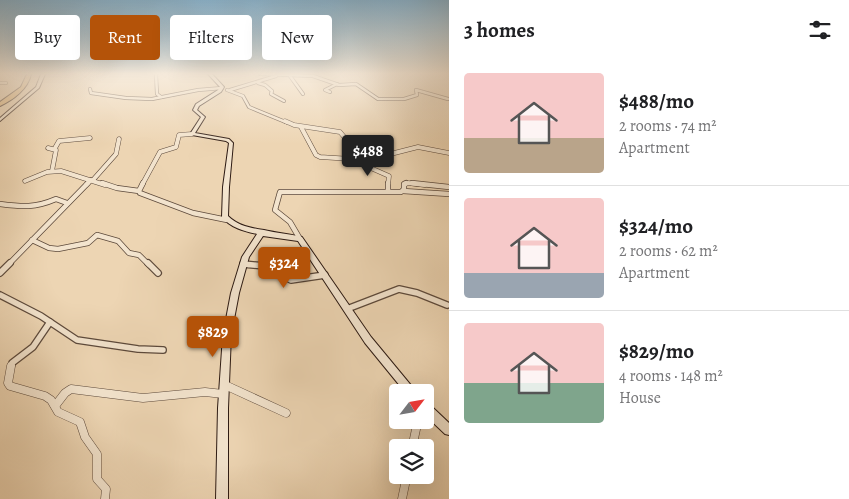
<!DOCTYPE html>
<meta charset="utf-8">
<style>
body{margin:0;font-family:Alegreya,serif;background:#f2f2f2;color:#202124;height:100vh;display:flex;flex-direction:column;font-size:19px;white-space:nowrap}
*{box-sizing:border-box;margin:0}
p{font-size:16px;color:#757577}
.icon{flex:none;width:28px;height:28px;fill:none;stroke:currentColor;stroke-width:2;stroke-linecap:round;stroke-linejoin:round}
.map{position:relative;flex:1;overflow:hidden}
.panel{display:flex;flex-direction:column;background:#fff;width:400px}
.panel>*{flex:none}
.hud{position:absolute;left:15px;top:15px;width:359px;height:45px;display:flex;gap:10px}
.needle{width:32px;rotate:59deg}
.buttons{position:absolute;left:389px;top:384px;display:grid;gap:10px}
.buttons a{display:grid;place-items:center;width:45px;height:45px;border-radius:5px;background:#fff;box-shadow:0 5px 20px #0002;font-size:25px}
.price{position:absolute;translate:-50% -42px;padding:0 11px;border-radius:5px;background:#b45309;color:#fff;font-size:16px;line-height:32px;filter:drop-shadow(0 1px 2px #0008)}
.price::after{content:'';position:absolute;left:50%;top:30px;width:15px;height:11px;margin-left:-8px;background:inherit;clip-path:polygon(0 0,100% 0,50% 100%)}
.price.current{background:#222;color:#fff}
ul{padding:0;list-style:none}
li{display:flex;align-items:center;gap:15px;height:125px;padding:0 15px}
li+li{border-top:1px solid #e0e0e0}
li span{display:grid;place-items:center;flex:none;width:140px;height:100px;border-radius:5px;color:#555}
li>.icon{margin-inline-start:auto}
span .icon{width:60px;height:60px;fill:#fffc;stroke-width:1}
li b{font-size:21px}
h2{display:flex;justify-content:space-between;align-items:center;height:60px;padding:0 15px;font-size:21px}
.chip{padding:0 18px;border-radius:5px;background:#fff;box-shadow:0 5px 20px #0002;font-size:18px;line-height:45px}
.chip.current{background:#b45309;color:#fff}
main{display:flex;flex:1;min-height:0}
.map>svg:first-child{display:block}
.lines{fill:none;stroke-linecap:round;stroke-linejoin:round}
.street-far4-casing{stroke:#5c493b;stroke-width:4}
.street-far3-casing{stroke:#5c493b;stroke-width:5}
.street-far2-casing{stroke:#5c493b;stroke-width:6}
.street-far1-casing{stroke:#5c493b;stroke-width:8}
.street-casing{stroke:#5c493b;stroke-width:9}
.secondary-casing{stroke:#2c1a13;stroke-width:2}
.highway-casing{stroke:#2c1a13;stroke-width:2}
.street-far4{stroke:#f3e4ce;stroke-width:2.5}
.street-far3{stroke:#f3e4ce;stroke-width:4}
.street-far2{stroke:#f3e4ce;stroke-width:4.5}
.street-far1{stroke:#f3e4ce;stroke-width:5.5}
.street{stroke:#f3e4ce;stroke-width:8}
.secondary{fill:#f3e4ce;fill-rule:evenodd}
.highway{fill:#e6ba7a;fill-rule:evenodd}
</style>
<main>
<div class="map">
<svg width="449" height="499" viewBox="0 0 449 499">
<rect width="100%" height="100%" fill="#edd5b3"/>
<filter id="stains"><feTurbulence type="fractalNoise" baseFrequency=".004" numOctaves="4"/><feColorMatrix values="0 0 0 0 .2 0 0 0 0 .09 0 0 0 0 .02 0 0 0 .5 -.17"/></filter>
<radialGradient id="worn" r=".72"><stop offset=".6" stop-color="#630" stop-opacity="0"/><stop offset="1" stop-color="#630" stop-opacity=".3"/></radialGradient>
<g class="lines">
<defs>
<g id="street-far4">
<path d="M 156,74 L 157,94 L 161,97"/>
<path d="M 260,74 L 313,76 L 339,85 L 356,84 L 378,99 L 404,99 L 417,95 L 416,90 L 448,99"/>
<path d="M 290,76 L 303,94"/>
<path d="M 0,83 L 6,83"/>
<path d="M 258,83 L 265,85 L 272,91 L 271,94 L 284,101"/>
<path d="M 90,89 L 91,93 L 126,98 L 152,99 L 198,90 L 222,88"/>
<path d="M 227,90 L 243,96 L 249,107 L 288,123"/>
<path d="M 230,90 L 276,76"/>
<path d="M 330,92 L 325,90 L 337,84"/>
</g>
<g id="street-far3">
<path d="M 285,121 L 294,125 L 340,132 L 351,145 L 368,151 L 377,158"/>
<path d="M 301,127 L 316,155 L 320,157 L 367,160 L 418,147 L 449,153"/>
<path d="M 48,148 L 56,150 L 52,171"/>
<path d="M 55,148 L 59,141 L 90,138"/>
<path d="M 357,160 L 364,165 L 389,176 L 388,185"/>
<path d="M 93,180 L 116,154 L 119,139"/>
<path d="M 25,181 L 47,172 L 61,171 L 105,185"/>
<path d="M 86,185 L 91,180"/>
<path d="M 142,185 L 160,152 L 176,147 L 179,135 L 192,134"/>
<path d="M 404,185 L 408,183 L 425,185"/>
</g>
<g id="street-far2">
<path d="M 102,183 L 117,188 L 139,191 L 143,183"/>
<path d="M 412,183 L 449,187"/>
<path d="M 388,190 L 388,183"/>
<path d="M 403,191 L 449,194"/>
<path d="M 140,193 L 193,213 L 227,220"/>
<path d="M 0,204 C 23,207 35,208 56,199 L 67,203"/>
<path d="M 300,239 L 290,222 L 275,210 L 280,192 L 401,192 L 404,189 L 404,184 L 406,183"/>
<path d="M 32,240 L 49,248 L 58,249 L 88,243 L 97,235 L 118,241 L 129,253 L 139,255 L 149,265"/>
<path d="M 243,264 L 249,265"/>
<path d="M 8,265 L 88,183"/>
</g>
<g id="street-far1">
<path d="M 148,263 L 158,273"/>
<path d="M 243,264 L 265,266 L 291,280 L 325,275"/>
<path d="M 0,273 L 10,263"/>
<path d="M 0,295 L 41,316 L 77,340 L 138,349 L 163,350"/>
<path d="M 347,309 L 399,289 L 417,293 L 447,305"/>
<path d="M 11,367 L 12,363 L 33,347 L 50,322"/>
</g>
<g id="street">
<path d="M 11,366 L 8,383 L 10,386 L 45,396 L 51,400 L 58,412 L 80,422 L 85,437 L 97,454 L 97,479 L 106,489 L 105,499"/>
<path d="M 225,385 L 286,413"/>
<path d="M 55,406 L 65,393 L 71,389 L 143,398 L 205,392 L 223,394"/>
<path d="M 412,448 L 418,420"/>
<path d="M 402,499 L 407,475"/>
</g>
<g id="secondary">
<path d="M 41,74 L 45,74 L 39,88 L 0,121 L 0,118 L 36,87 Z"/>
<path d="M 208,74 L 212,74 L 224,87 L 221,92 L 199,106 L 197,110 L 205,117 L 195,133 L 229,139 L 233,143 L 229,187 L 228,216 C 238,226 251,228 264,230 C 276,233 290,234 302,237 L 371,337 L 414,389 L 416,392 L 405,392 L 365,343 L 298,241 L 263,236 L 249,257 L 239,293 L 231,335 L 228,408 L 228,499 L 216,499 L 218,408 L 223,335 L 231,293 L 242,257 L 257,234 C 244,231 231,228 222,217 L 223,187 L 229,143 L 226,141 L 192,135 L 190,134 L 201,117 L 193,110 L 196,104 L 218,90 L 220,87 Z"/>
<path d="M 425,403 L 429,404 L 449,423 L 449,435 L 445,434 L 425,415 Z"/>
</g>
<path id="highway" d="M 27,74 L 31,74 C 28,89 13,100 0,106 L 0,102 L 21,87 Z"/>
</defs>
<!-- street-far4 casing -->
<use href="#street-far4" class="street-far4-casing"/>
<!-- street-far3 casing -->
<use href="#street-far3" class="street-far3-casing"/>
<!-- street-far2 casing -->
<use href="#street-far2" class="street-far2-casing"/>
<!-- street-far1 casing -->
<use href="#street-far1" class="street-far1-casing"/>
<!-- street casing -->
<use href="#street" class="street-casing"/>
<!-- secondary casing -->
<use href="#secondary" class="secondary-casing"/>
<!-- highway casing -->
<use href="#highway" class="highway-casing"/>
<!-- street-far4 -->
<use href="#street-far4" class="street-far4"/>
<!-- street-far3 -->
<use href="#street-far3" class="street-far3"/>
<!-- street-far2 -->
<use href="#street-far2" class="street-far2"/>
<!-- street-far1 -->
<use href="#street-far1" class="street-far1"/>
<!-- street -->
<use href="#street" class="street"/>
<!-- secondary -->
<use href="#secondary" class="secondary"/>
<!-- highway -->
<use href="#highway" class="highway"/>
</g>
<!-- sky -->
<linearGradient id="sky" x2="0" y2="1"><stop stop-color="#89b6d3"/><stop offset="0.51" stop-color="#f7ecdd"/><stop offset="1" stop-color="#f7ecdd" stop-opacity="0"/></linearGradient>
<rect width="449" height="144" fill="url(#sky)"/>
<rect width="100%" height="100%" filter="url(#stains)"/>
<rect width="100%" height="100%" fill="url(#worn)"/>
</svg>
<div class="buttons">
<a><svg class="needle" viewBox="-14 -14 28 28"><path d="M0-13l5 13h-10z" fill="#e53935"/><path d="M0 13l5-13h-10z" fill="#757577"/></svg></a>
<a><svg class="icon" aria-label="layers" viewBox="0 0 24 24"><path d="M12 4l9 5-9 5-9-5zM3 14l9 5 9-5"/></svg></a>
</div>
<b class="price current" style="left:368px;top:177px">$488</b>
<b class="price" style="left:284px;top:289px">$324</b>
<b class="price" style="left:213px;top:358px">$829</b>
<div class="hud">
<a class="chip">Buy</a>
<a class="chip current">Rent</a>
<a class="chip">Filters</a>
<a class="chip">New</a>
</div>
</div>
<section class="panel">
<h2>3 homes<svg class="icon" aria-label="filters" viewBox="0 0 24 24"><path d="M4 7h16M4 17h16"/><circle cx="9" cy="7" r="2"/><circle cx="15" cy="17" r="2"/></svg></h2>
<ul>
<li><span style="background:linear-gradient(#f6c9c9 65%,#b9a48a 0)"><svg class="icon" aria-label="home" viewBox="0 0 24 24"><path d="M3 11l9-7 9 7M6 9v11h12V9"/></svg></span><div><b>$488/mo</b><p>2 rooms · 74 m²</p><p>Apartment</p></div></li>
<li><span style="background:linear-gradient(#f6c9c9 75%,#9aa5b1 0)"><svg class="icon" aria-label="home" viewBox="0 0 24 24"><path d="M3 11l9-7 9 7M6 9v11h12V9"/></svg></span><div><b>$324/mo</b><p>2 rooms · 62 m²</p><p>Apartment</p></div></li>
<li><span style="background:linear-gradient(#f6c9c9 60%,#7fa58c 0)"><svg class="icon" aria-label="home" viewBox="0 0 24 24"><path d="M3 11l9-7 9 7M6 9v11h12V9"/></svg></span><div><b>$829/mo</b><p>4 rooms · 148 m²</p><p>House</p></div></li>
</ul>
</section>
</main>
